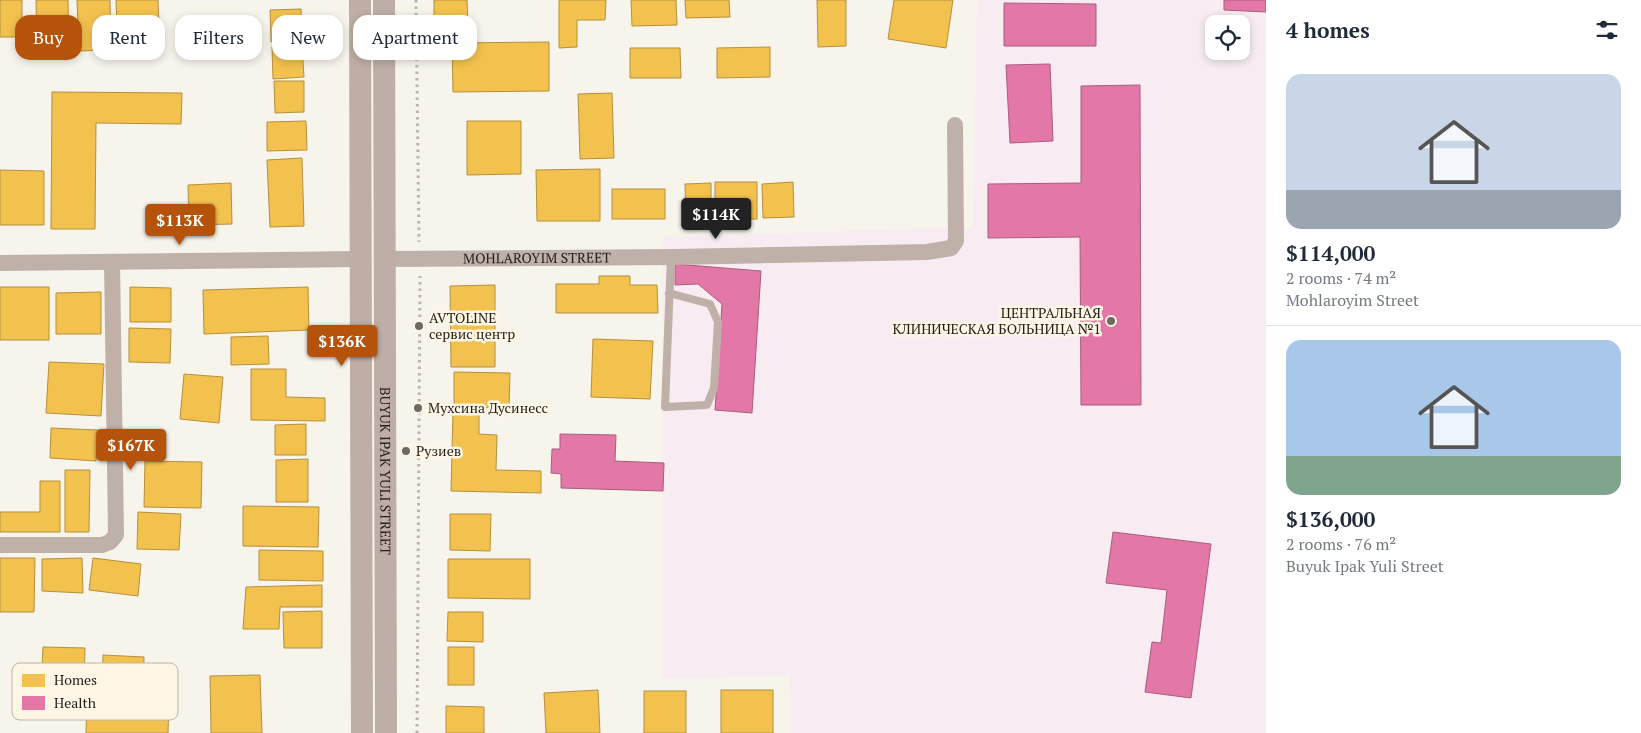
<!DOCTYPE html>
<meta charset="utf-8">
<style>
body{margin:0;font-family:"PT Serif",serif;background:#f2f2f3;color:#1f2937;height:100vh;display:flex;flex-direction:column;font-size:19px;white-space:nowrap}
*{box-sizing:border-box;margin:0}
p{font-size:16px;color:#747a83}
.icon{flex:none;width:28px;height:28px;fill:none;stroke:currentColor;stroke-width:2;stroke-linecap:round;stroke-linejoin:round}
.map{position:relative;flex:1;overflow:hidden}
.details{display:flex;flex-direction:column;background:#fff;width:375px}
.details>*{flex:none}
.hud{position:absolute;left:15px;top:15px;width:475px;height:45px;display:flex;gap:10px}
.tools{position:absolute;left:1205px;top:15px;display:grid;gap:10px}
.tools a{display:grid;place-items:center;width:45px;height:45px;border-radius:10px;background:#fff;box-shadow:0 2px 8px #0003;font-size:25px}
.price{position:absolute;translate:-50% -42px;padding:0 11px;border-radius:5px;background:#b45309;color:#fff;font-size:16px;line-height:32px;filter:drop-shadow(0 1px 2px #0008)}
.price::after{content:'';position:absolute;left:50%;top:30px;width:15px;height:11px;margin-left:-8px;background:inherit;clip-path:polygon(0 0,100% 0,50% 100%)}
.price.on{background:#222;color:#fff}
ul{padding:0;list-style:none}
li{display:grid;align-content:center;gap:10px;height:265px;padding:0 20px}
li+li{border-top:1px solid #e0e1e3}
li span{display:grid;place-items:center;height:155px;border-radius:15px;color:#555}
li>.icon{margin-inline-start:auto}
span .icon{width:90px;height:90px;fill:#fffc;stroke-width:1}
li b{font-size:21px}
h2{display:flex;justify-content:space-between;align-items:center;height:60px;padding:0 20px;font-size:21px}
.tag{padding:0 18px;border-radius:15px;background:#fff;box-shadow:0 2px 8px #0003;font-size:18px;line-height:45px}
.tag.on{background:#b45309;color:#fff}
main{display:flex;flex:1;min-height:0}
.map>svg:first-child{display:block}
.medical{fill:#f8ecf2;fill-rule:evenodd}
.homes{fill:#f2c14e;stroke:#b4903e}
.health{fill:#e377a8;stroke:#a95d7d}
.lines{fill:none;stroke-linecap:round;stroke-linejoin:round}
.path{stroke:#bcb3ac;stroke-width:3;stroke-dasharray:2.5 4;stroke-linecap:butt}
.service{stroke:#c0b1a8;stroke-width:8}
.minor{stroke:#c0b1a8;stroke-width:16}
.secondary{stroke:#beaea5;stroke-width:22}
.poi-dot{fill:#6d6a62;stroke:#fdf6e5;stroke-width:2}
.labels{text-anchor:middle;stroke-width:5;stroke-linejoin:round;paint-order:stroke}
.street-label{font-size:14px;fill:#221f19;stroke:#fdf6e5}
.poi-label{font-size:14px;fill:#221f19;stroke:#fdf6e5;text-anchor:start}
.key{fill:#fdf6e5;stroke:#bbb6a8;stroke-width:1}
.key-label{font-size:14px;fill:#221f19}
</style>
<main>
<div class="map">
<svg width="1266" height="733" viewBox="0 0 1266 733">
<rect width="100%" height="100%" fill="#f7f4eb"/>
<!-- medical -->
<path class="medical" d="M 977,0 L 1266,0 L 1266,733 L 791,733 L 789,675 L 662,679 L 663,237 L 973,227 ZM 1214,24 L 1241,24 L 1241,51 L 1214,51 Z"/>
<!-- homes -->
<g class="homes">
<rect x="0" y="0" width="22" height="37"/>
<path d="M 36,0 L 68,0 L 69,50 L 37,51 Z"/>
<path d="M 77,0 L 110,0 L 111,50 L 79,51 Z"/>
<path d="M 116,0 L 158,0 L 160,49 L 118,51 Z"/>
<path d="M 434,0 L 467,0 L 468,25 L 434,26 Z"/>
<path d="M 559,0 L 606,0 L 605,20 L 577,20 L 577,47 L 559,48 Z"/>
<path d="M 631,0 L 676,0 L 677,25 L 632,26 Z"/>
<path d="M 685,0 L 729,0 L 730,17 L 686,18 Z"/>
<path d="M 817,0 L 846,0 L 846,46 L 818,47 Z"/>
<path d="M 894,0 L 953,0 L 946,48 L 888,39 Z"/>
<path d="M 301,9 L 302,40 L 271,42 L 270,10 Z"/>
<path d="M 549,42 L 549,91 L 453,92 L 452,43 Z"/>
<path d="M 302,45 L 304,77 L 273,79 L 272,47 Z"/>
<path d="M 770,47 L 770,77 L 717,78 L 717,48 Z"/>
<path d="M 630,48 L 680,48 L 681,78 L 630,78 Z"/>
<path d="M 274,81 L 304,81 L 304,112 L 275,113 Z"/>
<path d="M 52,92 L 182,93 L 181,124 L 96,123 L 95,229 L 51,229 Z"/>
<path d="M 612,93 L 614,158 L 580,159 L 578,94 Z"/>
<path d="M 306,121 L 307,150 L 267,151 L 267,122 Z"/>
<path d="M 467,121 L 521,121 L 521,174 L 467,175 Z"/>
<path d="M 302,158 L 304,226 L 270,227 L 267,160 Z"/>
<path d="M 600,169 L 600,221 L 537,221 L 536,170 Z"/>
<path d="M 0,170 L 44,171 L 44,225 L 0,225 Z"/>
<rect x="715" y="182" width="42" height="37"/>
<path d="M 793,182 L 794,217 L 763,218 L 762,184 Z"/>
<path d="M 231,183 L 232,224 L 189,225 L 188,185 Z"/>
<path d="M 711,183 L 711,220 L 686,220 L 685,184 Z"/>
<rect x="612" y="189" width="53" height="30"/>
<path d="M 599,276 L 630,276 L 630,285 L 657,285 L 658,313 L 556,313 L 556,284 L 599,284 Z"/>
<path d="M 495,285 L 495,367 L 451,367 L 450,286 Z"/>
<rect x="0" y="287" width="49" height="53"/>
<path d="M 130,287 L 171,288 L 171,322 L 130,322 Z"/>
<path d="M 308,287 L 309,330 L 204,334 L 203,290 Z"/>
<path d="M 101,292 L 101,334 L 56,334 L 56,293 Z"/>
<path d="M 129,328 L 171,329 L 170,363 L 129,362 Z"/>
<path d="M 268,336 L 269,364 L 231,365 L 231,337 Z"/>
<path d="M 593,339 L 653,341 L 650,399 L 591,397 Z"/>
<path d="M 49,362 L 104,364 L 101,416 L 46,413 Z"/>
<path d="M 251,369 L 286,369 L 286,397 L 325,398 L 325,421 L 251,420 Z"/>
<path d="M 454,372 L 510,373 L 509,408 L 454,407 Z"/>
<path d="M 184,374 L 223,377 L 219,423 L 180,419 Z"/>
<path d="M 453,411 L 479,412 L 479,434 L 497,435 L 496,470 L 541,471 L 541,493 L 451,491 Z"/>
<path d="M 306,424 L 306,455 L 275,455 L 275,425 Z"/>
<path d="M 51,428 L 98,430 L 96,461 L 50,458 Z"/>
<path d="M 308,459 L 308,502 L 276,502 L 276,460 Z"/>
<path d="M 145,461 L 202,462 L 201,508 L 144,507 Z"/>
<path d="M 65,470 L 90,470 L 89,532 L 65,532 Z"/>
<path d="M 40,481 L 60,481 L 60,532 L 0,532 L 0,512 L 40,512 Z"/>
<path d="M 243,506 L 319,507 L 318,547 L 243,546 Z"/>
<path d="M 138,512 L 181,514 L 179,550 L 137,549 Z"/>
<path d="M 450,514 L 491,514 L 490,551 L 450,550 Z"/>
<path d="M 259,550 L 323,551 L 323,581 L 259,580 Z"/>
<path d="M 0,558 L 35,558 L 34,612 L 0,612 Z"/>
<path d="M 82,558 L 83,593 L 42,591 L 42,559 Z"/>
<path d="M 93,558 L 141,564 L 138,596 L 89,590 Z"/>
<path d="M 448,559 L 530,559 L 530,599 L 448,598 Z"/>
<path d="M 322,585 L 322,607 L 280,607 L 279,629 L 243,629 L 246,587 Z"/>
<path d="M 322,611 L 322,648 L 284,648 L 283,612 Z"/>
<path d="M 448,612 L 483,612 L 483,642 L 447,641 Z"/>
<path d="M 43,647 L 85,648 L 84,689 L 41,687 Z"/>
<rect x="448" y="647" width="26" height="38"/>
<path d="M 103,655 L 144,657 L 143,690 L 102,688 Z"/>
<path d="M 260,675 L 262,733 L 211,733 L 210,676 Z"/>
<path d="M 598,690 L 600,733 L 546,733 L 544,693 Z"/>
<rect x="721" y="690" width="52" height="43"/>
<rect x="644" y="691" width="42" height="42"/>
<path d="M 87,699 L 169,702 L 168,733 L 86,733 Z"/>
<path d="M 446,706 L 484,707 L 484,733 L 446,733 Z"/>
</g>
<!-- health -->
<g class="health">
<path d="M 1224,0 L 1266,0 L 1266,12 L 1224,10 Z"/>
<path d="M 1004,3 L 1096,4 L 1096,46 L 1004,46 Z"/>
<path d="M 1050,64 L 1053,141 L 1010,143 L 1006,65 Z"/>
<path d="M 1140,85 L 1141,405 L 1081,405 L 1080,237 L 988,238 L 988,184 L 1081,183 L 1081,86 Z"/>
<path d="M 675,264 L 761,271 L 752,413 L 715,410 L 722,304 L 698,284 L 675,285 Z"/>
<path d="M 560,434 L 616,435 L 615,461 L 664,463 L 663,491 L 561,488 L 561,474 L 551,473 L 552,449 L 560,449 Z"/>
<path d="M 1113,532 L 1211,544 L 1191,698 L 1145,692 L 1152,642 L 1161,643 L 1167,590 L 1106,583 Z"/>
</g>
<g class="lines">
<!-- path -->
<g class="path">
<path d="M 416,0 L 419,242"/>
<path d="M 417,733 L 420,276"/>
</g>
<!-- service -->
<path class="service" d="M 669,293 L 710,304 L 718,322 L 714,388 L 707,405 L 665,407 L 671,257"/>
<!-- minor -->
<g class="minor">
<path id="s1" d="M 385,259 L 673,257 L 927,252 L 951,248 L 956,241 L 955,125"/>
<path d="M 0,263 L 361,259"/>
<path d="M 0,545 L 102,545 L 110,542 L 116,535 L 112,262"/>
</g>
<!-- secondary -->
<g class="secondary">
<path d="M 360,0 L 362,733"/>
<path id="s2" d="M 384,0 L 386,733"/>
</g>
</g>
<!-- markers -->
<g class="poi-dot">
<circle cx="1111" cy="321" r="5"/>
<circle cx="419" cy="326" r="5"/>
<circle cx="418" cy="408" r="5"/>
<circle cx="406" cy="451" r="5"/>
</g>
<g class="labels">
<!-- street labels -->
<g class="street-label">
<text dy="5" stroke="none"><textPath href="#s1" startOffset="152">MOHLAROYIM STREET</textPath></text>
<text dy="5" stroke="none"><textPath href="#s2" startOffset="471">BUYUK IPAK YULI STREET</textPath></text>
</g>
<!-- poi labels -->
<g class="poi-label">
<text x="1101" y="318" text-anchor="end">ЦЕНТРАЛЬНАЯ<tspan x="1101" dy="16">КЛИНИЧЕСКАЯ БОЛЬНИЦА №1</tspan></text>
<text x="429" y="323">AVTOLINE<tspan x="429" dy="16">сервис центр</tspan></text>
<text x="428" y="413">Мухсина Дусинесс</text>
<text x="416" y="456">Рузиев</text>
</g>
</g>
<!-- legend -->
<rect x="12" y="663" width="166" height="57" rx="8" class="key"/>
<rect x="22" y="674" width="23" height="13" fill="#f2c14e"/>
<rect x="22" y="696" width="23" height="14" fill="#e377a8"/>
<g class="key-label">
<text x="54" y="685">Homes</text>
<text x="54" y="708">Health</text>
</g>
</svg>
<div class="tools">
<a><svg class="icon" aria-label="locate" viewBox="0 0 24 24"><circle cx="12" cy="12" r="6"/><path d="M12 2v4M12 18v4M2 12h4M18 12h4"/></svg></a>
</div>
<b class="price on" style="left:716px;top:240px">$114K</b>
<b class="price" style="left:180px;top:246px">$113K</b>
<b class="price" style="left:342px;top:367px">$136K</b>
<b class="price" style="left:131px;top:471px">$167K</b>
<div class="hud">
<a class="tag on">Buy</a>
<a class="tag">Rent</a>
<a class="tag">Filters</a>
<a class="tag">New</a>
<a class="tag">Apartment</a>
</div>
</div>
<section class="details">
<h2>4 homes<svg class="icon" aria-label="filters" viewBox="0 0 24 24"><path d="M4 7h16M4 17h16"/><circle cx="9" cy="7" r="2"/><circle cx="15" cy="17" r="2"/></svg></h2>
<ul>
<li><span style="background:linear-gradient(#c9d6e8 75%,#9aa5b1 0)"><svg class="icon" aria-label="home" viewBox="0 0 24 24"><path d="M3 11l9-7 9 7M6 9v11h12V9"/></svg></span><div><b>$114,000</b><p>2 rooms · 74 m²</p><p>Mohlaroyim Street</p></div></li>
<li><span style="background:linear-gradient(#a9c7e8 75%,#7fa58c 0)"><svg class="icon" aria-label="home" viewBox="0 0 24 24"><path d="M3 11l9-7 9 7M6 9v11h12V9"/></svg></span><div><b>$136,000</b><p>2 rooms · 76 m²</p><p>Buyuk Ipak Yuli Street</p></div></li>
</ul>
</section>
</main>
